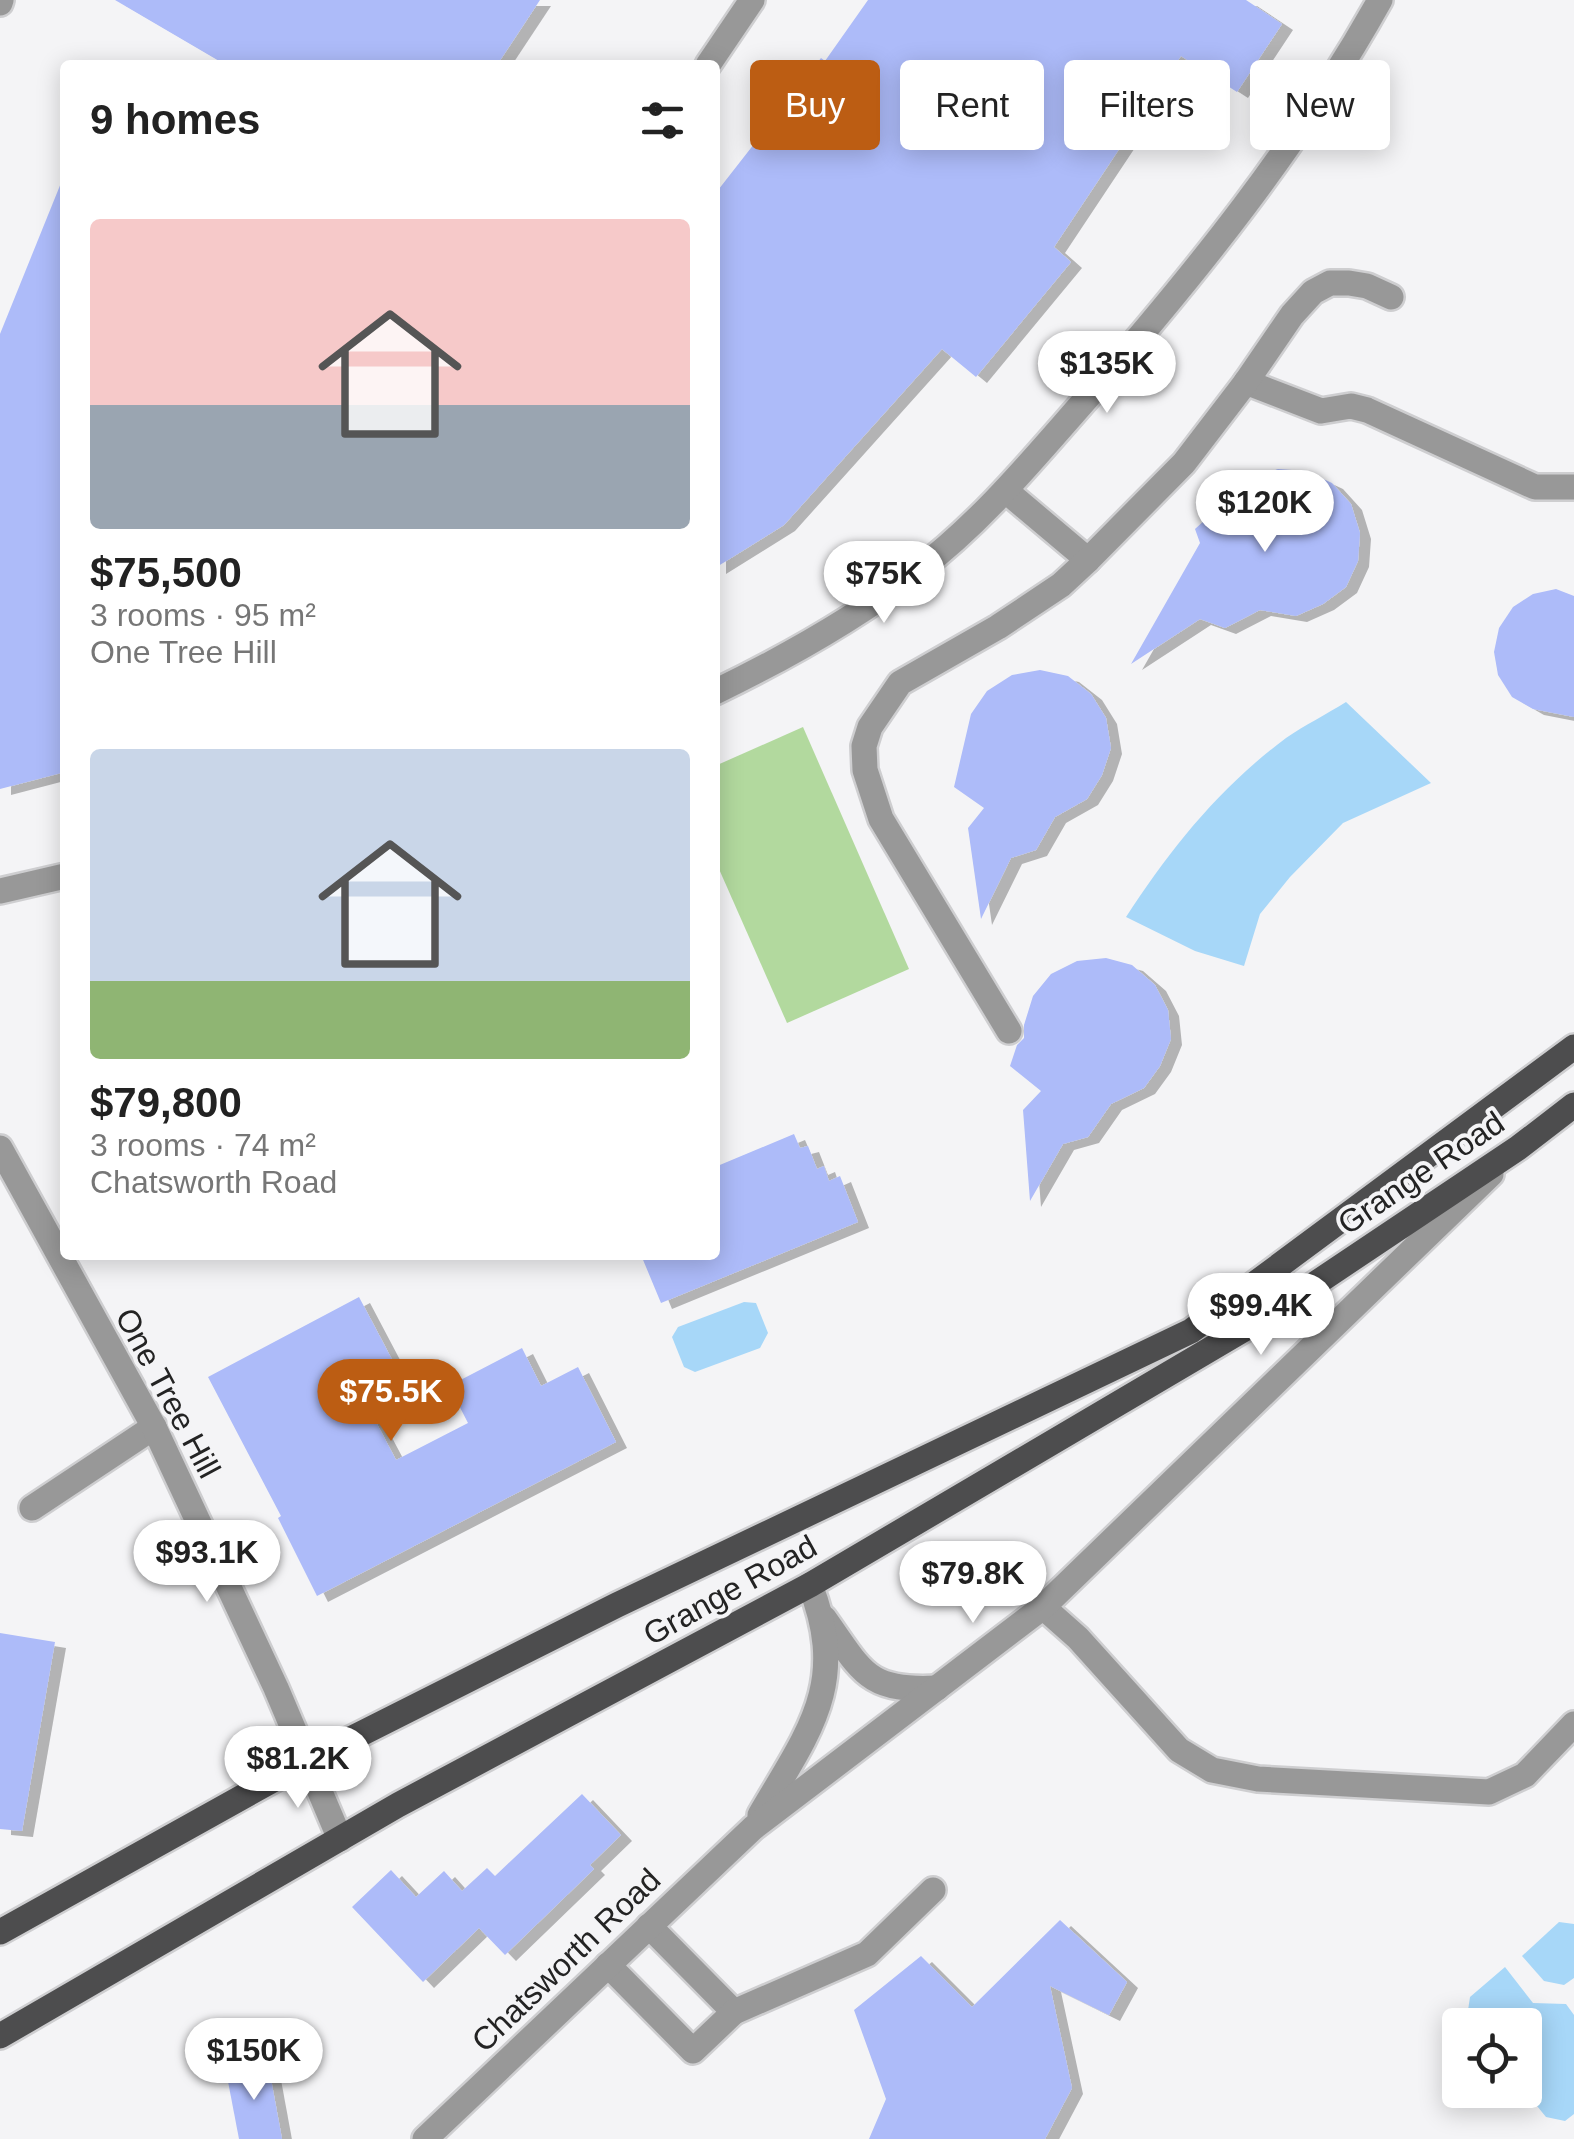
<!DOCTYPE html>
<meta charset="utf-8">
<style>
body{margin:0;font-family:Helvetica,sans-serif;background:#f6f6f6;color:#222;height:100vh;display:flex;flex-direction:column;font-size:38px;white-space:nowrap}
*{box-sizing:border-box;margin:0}
p{font-size:32px;color:#767676}
.icon{flex:none;width:55px;height:55px;fill:none;stroke:currentColor;stroke-width:2;stroke-linecap:round;stroke-linejoin:round}
.map{position:relative;flex:1;overflow:hidden}
.drawer{position:absolute;left:60px;top:60px;width:660px;height:1200px;display:flex;flex-direction:column;background:#fff;border-radius:10px;box-shadow:0 5px 25px #0003}
.drawer>*{flex:none}
.banner{position:absolute;left:750px;top:60px;width:672px;height:90px;display:flex;gap:20px}
.controls{position:absolute;left:1442px;top:2008px;display:grid;gap:20px}
.controls a{display:grid;place-items:center;width:100px;height:100px;border-radius:10px;background:#fff;box-shadow:0 5px 25px #0003;font-size:50px}
.price{position:absolute;translate:-50% -85px;padding:0 22px;border-radius:35px;background:#fff;color:#222;font-size:32px;line-height:65px;filter:drop-shadow(0 2px 5px #0008)}
.price::after{content:'';position:absolute;left:50%;top:60px;width:30px;height:22px;margin-left:-15px;background:inherit;clip-path:polygon(0 0,100% 0,50% 100%)}
.price.on{background:#bc5d13;color:#fff}
ul{padding:0;list-style:none}
li{display:grid;align-content:center;gap:20px;height:530px;padding:0 30px}
li span{display:grid;place-items:center;height:310px;border-radius:10px;color:#555}
li>.icon{margin-inline-start:auto}
span .icon{width:180px;height:180px;fill:#fffc;stroke-width:1}
li b{font-size:42px}
h2{display:flex;justify-content:space-between;align-items:center;height:120px;padding:0 30px;font-size:42px}
.tag{padding:0 35px;border-radius:10px;background:#fff;box-shadow:0 5px 25px #0003;font-size:35px;line-height:90px}
.tag.on{background:#bc5d13;color:#fff}
.map>svg:first-child{display:block}
.green{fill:#b2d99e}
.water{fill:#a7d7f8}
.building{fill:#adbbf9;filter:url(#shadow)}
.lines{fill:none;stroke-linecap:round;stroke-linejoin:round}
.lane-casing{stroke:#ceced0;stroke-width:30}
.street-casing{stroke:#ceced0;stroke-width:30}
.primary-casing{stroke:#ceced0;stroke-width:30}
.lane{stroke:#989898;stroke-width:25}
.street{stroke:#989898;stroke-width:25}
.primary{stroke:#4d4d4e;stroke-width:25}
.labels{text-anchor:middle;stroke-width:8;stroke-linejoin:round;paint-order:stroke}
.street-label{font-size:32px;fill:#232323;stroke:#f4f4f6}
</style>
<div class="map">
<svg width="1574" height="2139" viewBox="0 0 1574 2139">
<defs>
<filter id="shadow"><feDropShadow dx="11" dy="6" stdDeviation="0" flood-color="#0004"/></filter>
</defs>
<rect width="100%" height="100%" fill="#f4f4f6"/>
<!-- green -->
<path class="green" d="M 803,727 L 909,969 L 787,1023 L 715,860 L 715,766 Z"/>
<!-- water -->
<g class="water">
<path d="M 1346,702 L 1431,783 L 1343,823 L 1290,877 L 1260,914 L 1244,966 L 1195,951 L 1126,917 C 1171,848 1219,788 1286,738 C 1305,725 1327,714 1346,702 Z"/>
<path d="M 744,1302 L 756,1303 L 768,1333 L 760,1348 L 695,1372 L 684,1367 L 672,1337 L 678,1327 Z"/>
<path d="M 1559,1922 L 1574,1924 L 1574,1978 L 1564,1985 L 1544,1981 L 1522,1956 Z"/>
<path d="M 1505,1967 L 1533,2003 L 1566,2004 L 1574,2015 L 1574,2114 L 1565,2121 L 1546,2117 L 1524,2090 L 1525,2025 L 1473,2025 L 1467,2017 L 1470,1997 Z"/>
</g>
<!-- building -->
<g class="building">
<path d="M 115,0 L 540,0 L 497,65 L 226,65 Z"/>
<path d="M 868,0 L 1246,0 L 1282,24 L 1237,92 L 1181,56 L 1054,247 L 1071,262 L 976,377 L 942,349 L 784,525 L 715,568 L 715,194 L 821,58 L 825,61 Z"/>
<path d="M 63,178 L 65,772 L 0,789 L 0,334 Z"/>
<path d="M 1278,469 L 1306,471 L 1332,483 L 1351,504 L 1360,533 L 1358,561 L 1346,587 L 1323,604 L 1296,616 L 1260,610 L 1225,628 L 1200,619 L 1131,664 L 1200,543 L 1195,529 L 1251,478 Z"/>
<path d="M 1556,589 L 1574,596 L 1574,717 L 1533,709 L 1512,697 L 1498,675 L 1494,652 L 1499,628 L 1513,607 L 1533,594 Z"/>
<path d="M 1040,670 L 1068,676 L 1091,694 L 1106,718 L 1111,748 L 1102,775 L 1087,799 L 1055,817 L 1036,850 L 1011,858 L 981,919 L 968,828 L 984,808 L 954,787 L 971,714 L 987,691 L 1012,675 Z"/>
<path d="M 1106,958 L 1132,965 L 1155,985 L 1168,1010 L 1171,1039 L 1160,1066 L 1144,1088 L 1111,1104 L 1088,1137 L 1063,1144 L 1030,1201 L 1023,1110 L 1041,1091 L 1010,1066 L 1017,1045 L 1024,1038 L 1024,1025 L 1033,996 L 1051,974 L 1077,961 Z"/>
<path d="M 794,1134 L 800,1148 L 808,1146 L 817,1169 L 824,1166 L 829,1181 L 840,1176 L 858,1222 L 661,1303 L 641,1255 L 715,1255 L 715,1167 Z"/>
<path d="M 359,1297 L 397,1369 L 359,1390 L 396,1460 L 468,1423 L 449,1386 L 522,1348 L 541,1386 L 578,1367 L 616,1442 L 317,1596 L 278,1518 L 281,1516 L 208,1377 Z"/>
<path d="M 0,1633 L 55,1642 L 22,1831 L 0,1829 Z"/>
<path d="M 582,1794 L 621,1835 L 590,1865 L 594,1869 L 505,1955 L 479,1928 L 423,1982 L 352,1907 L 391,1870 L 416,1897 L 444,1871 L 462,1891 L 487,1868 L 495,1876 Z"/>
<path d="M 1060,1920 L 1127,1982 L 1109,2015 L 1050,1986 L 1072,2088 L 1045,2139 L 869,2139 L 886,2099 L 854,2010 L 921,1956 L 972,2007 Z"/>
<path d="M 268,2063 L 282,2139 L 239,2139 L 226,2071 Z"/>
</g>
<g class="lines">
<defs>
<g id="lane">
<path d="M 1246,382 L 1321,411 L 1351,406 L 1367,410 L 1535,487 L 1574,487"/>
<path d="M 1006,491 L 1088,560"/>
<path d="M 1009,1031 L 881,819 L 865,770 L 864,746 L 870,727 L 900,683 L 998,627 L 1061,585 L 1088,560 L 1184,463 L 1246,382 L 1292,315 L 1313,292 L 1330,283 L 1349,283 L 1367,286 L 1391,297"/>
<path d="M 32,1508 L 154,1427"/>
<path d="M 1043,1607 L 1078,1638 L 1179,1750 L 1212,1770 L 1258,1779 L 1489,1792 L 1525,1775 L 1574,1724"/>
<path d="M 649,1926 L 734,2012"/>
<path d="M 608,1965 L 693,2051 L 734,2012 L 867,1954 L 933,1890"/>
</g>
<g id="street">
<path d="M 0,3 L 1,0"/>
<path d="M 708,65 L 752,0"/>
<path d="M 715,692 C 785,658 855,619 917,571 C 982,522 1034,458 1087,398 C 1196,273 1299,145 1380,0"/>
<path d="M 0,891 L 65,876"/>
<path d="M 0,1148 L 154,1427 L 276,1688 L 340,1839"/>
<path d="M 824,1618 C 862,1671 866,1692 937,1688"/>
<path d="M 760,1815 C 809,1731 849,1684 810,1585"/>
<path d="M 425,2139 L 753,1828 L 1043,1607 L 1491,1174"/>
</g>
<g id="primary">
<path d="M 0,1932 L 307,1761 L 617,1605 L 1191,1331 L 1574,1047"/>
<path d="M 0,2036 L 398,1805 L 810,1585 L 1270,1314 L 1518,1148 L 1574,1105"/>
</g>
</defs>
<!-- lane casing -->
<use href="#lane" class="lane-casing"/>
<!-- street casing -->
<use href="#street" class="street-casing"/>
<!-- primary casing -->
<use href="#primary" class="primary-casing"/>
<!-- lane -->
<use href="#lane" class="lane"/>
<!-- street -->
<use href="#street" class="street"/>
<!-- primary -->
<use href="#primary" class="primary"/>
</g>
<g class="labels">
<!-- street labels -->
<g class="street-label">
<text transform="translate(1421 1173) rotate(-34)" y="11">Grange Road</text>
<text transform="translate(168 1393) rotate(62)" y="11">One Tree Hill</text>
<text transform="translate(730 1590) rotate(-29)" y="11">Grange Road</text>
<text transform="translate(566 1960) rotate(-44)" y="11">Chatsworth Road</text>
</g>
</g>
</svg>
<div class="controls">
<a><svg class="icon" aria-label="locate" viewBox="0 0 24 24"><circle cx="12" cy="12" r="6"/><path d="M12 2v4M12 18v4M2 12h4M18 12h4"/></svg></a>
</div>
<b class="price" style="left:1107px;top:416px">$135K</b>
<b class="price" style="left:1265px;top:555px">$120K</b>
<b class="price" style="left:884px;top:626px">$75K</b>
<b class="price" style="left:1261px;top:1358px">$99.4K</b>
<b class="price on" style="left:391px;top:1444px">$75.5K</b>
<b class="price" style="left:207px;top:1605px">$93.1K</b>
<b class="price" style="left:973px;top:1626px">$79.8K</b>
<b class="price" style="left:298px;top:1811px">$81.2K</b>
<b class="price" style="left:254px;top:2103px">$150K</b>
<div class="banner">
<a class="tag on">Buy</a>
<a class="tag">Rent</a>
<a class="tag">Filters</a>
<a class="tag">New</a>
</div>
<section class="drawer">
<h2>9 homes<svg class="icon" aria-label="filters" viewBox="0 0 24 24"><path d="M4 7h16M4 17h16"/><circle cx="9" cy="7" r="2"/><circle cx="15" cy="17" r="2"/></svg></h2>
<ul>
<li><span style="background:linear-gradient(#f6c9c9 60%,#9aa5b1 0)"><svg class="icon" aria-label="home" viewBox="0 0 24 24"><path d="M3 11l9-7 9 7M6 9v11h12V9"/></svg></span><div><b>$75,500</b><p>3 rooms · 95 m²</p><p>One Tree Hill</p></div></li>
<li><span style="background:linear-gradient(#c9d6e8 75%,#8fb573 0)"><svg class="icon" aria-label="home" viewBox="0 0 24 24"><path d="M3 11l9-7 9 7M6 9v11h12V9"/></svg></span><div><b>$79,800</b><p>3 rooms · 74 m²</p><p>Chatsworth Road</p></div></li>
</ul>
</section>
</div>
